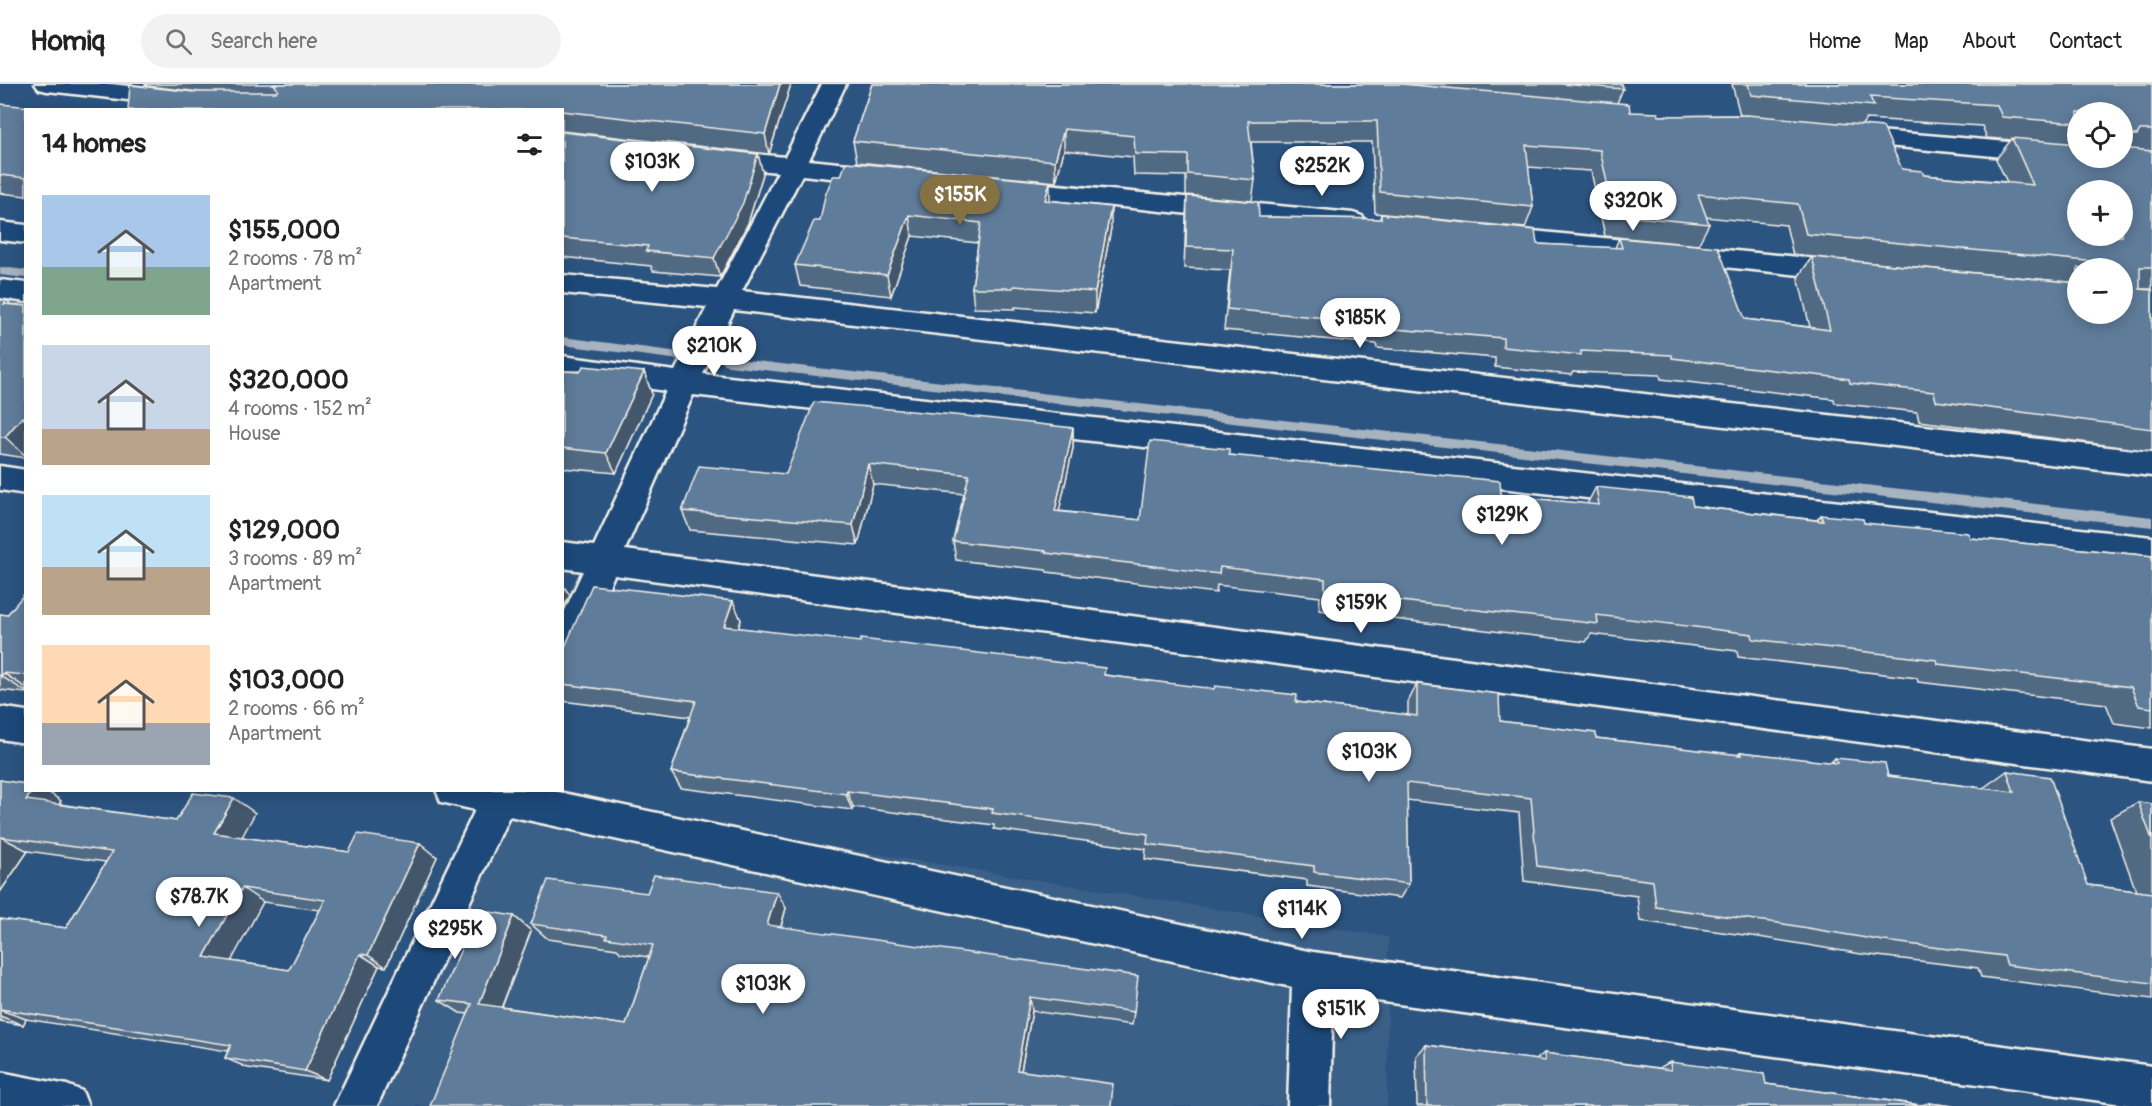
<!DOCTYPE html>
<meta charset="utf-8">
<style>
body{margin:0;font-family:Pangolin,sans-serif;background:#f2f2f2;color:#222;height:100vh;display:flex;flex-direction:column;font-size:22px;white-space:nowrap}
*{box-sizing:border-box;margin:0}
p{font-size:20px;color:#767676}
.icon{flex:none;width:33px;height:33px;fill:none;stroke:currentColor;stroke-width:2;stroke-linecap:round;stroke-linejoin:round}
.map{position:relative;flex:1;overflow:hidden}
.panel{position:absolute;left:24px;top:24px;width:540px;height:684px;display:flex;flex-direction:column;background:#fff;border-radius:0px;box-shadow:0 3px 15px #0003}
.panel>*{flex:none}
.tools{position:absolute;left:2067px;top:18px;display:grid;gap:12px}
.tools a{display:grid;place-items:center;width:66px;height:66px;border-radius:50%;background:#fff;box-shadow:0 3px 15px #0003;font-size:30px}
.price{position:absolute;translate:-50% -51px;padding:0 14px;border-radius:21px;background:#fff;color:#222;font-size:20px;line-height:39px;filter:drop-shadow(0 2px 3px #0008)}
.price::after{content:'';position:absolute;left:50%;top:36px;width:18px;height:14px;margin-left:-9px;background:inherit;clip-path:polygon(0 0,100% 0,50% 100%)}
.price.current{background:#857141;color:#fff}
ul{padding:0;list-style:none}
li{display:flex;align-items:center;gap:18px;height:150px;padding:0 18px}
li span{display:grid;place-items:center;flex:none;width:168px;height:120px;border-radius:0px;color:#555}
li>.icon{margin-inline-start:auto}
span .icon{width:72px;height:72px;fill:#fffc;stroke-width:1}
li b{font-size:26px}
h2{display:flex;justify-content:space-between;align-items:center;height:72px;padding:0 18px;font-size:26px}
header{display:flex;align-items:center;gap:36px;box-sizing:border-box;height:84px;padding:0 30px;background:#fff;border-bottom:2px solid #e0e0e0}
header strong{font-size:28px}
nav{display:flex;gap:33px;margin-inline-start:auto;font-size:21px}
.search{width:420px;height:54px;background:#f2f2f2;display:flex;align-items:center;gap:15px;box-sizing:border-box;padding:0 21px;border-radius:33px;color:#767676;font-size:22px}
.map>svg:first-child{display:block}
.built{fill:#3b6088}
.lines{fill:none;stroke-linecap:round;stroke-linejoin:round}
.stream{fill:#a7b4c0;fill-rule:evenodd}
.minor-casing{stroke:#f4f1e8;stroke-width:5}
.minor{fill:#1f4a7a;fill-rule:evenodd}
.wall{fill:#516a84;stroke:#f4f1e8;stroke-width:1.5;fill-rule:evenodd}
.shaded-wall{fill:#42566c;stroke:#f4f1e8;stroke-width:1.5}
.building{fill:#5e7b9a;stroke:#f4f1e8;stroke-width:1.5;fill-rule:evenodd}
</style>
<header>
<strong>Homiq</strong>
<div class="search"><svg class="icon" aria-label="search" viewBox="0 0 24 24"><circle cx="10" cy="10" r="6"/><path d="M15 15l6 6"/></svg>Search here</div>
<nav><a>Home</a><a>Map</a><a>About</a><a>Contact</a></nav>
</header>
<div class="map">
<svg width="2152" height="1022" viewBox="0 0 2152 1022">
<rect width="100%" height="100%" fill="#2c5481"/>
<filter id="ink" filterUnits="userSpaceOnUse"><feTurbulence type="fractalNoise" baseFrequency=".0167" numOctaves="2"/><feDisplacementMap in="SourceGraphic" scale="12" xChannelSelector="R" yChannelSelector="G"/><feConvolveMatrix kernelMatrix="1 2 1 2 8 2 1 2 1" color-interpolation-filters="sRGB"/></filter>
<g filter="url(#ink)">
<!-- built -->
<path class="built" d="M 508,710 L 1388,853 L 1387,1022 L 362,1022 Z"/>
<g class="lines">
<!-- stream -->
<g class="stream">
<path d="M 0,183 L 26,186 L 26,194 L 0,191 Z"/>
<path d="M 562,253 L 680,268 L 686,272 L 680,276 L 562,261 Z"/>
<path d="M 728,274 L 2152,433 L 2152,443 L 728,282 L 722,278 Z"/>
</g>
<defs>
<g id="minor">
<path d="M 35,0 L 111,0 L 173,7 L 181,9 L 185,14 L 181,19 L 173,21 L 47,7 L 39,5 Z"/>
<path d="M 822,0 L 846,0 L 809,76 L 887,84 L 896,86 L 900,92 L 896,98 L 887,100 L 802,91 L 742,207 L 2152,368 L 2152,392 L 734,226 L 703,290 L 2152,453 L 2152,479 L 693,311 L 625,466 L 2152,665 L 2152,697 L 614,491 L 574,582 L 562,586 L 562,533 L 583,487 L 562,484 L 562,458 L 594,462 L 666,307 L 562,292 L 562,272 L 675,287 L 707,223 L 562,209 L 562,191 L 717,205 L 778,88 L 715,82 L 706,80 L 703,74 L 706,68 L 715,66 L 785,73 Z"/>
<path d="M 1843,44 L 2078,64 L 2078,74 L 2089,74 L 2087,77 L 2078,80 L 1834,57 L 1831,52 L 1834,47 Z"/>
<path d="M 1005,96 L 1353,129 L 1362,132 L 1366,138 L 1362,144 L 1353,147 L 996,110 L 992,104 L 996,98 Z"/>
<path d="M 0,138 L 26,141 L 26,159 L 0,156 Z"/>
<path d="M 1491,143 L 1849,178 L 1859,181 L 1862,187 L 1859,193 L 1849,196 L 1482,158 L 1478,152 L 1482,146 Z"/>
<path d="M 0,196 L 26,199 L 26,218 L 0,214 Z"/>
<path d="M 0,382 L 26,386 L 26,410 L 0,406 Z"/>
<path d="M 0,623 L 26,627 L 26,659 L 0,655 Z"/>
<path d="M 436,706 L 549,706 L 1313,868 L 2152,982 L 2152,1022 L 2137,1022 L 1333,911 L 1330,1022 L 1288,1022 L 1292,903 L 509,732 L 377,1022 L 334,1022 L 475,726 L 441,718 Z"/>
<path d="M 0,988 L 67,1001 L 82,1007 L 88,1022 L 0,1022 Z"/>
</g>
</defs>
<!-- minor casing -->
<use href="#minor" class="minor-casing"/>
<!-- minor -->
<use href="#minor" class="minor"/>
</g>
<!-- wall -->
<g class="wall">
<path d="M 145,0 L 791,0 L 769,70 L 562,47 L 562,26 L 194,8 L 200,8 L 147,2 Z"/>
<path d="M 872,0 L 1622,0 L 1623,5 L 1617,19 L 1630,28 L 1659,32 L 1740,31 L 1732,0 L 2152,0 L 2152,205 L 2140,205 L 2152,206 L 2152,367 L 1919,337 L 1917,328 L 1835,319 L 1834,315 L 1661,295 L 1660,291 L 1573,288 L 1571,291 L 1495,283 L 1495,274 L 1377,264 L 1376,260 L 1224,246 L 1230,186 L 1184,184 L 1186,133 L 1187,112 L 1259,133 L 1380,135 L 1381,130 L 1537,160 L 1615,164 L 1619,154 L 1745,235 L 1810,243 L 1798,193 L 1812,173 L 2078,199 L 1793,171 L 1786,141 L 1706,133 L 1709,140 L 1698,161 L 1605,152 L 1591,87 L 1528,83 L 1533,123 L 1525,144 L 1375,129 L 1372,58 L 1251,58 L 1255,96 L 1252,117 L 1186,111 L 1186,92 L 1134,91 L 1133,73 L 1064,66 L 1056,98 L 857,78 L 853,57 ZM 2078,28 L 2122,28 L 2122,74 L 2078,74 ZM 1866,35 L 1982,42 L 1987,54 L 2011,56 L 1996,75 L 2007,98 L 1924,91 L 1902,85 L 1862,41 ZM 2078,184 L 2122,184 L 2078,230 Z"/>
<path d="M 0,20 L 26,26 L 26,112 L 0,109 Z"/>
<path d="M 562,48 L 763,90 L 748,139 L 720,193 L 653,187 L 651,182 L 562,173 Z"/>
<path d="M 1050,117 L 1111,144 L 1095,229 L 1015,223 L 1015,225 L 974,224 L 972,204 L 978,159 L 912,152 L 891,212 L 800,202 L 795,181 L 820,137 Z"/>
<path d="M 0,216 L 7,216 L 10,220 L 26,222 L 26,374 L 0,370 Z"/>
<path d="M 562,287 L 644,288 L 652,310 L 616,389 L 562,384 Z"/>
<path d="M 1073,344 L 1073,364 L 1059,427 L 1140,436 L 1229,371 L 1501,411 L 1587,420 L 1596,403 L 1693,422 L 1817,436 L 1821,431 L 1864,439 L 1970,454 L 2152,472 L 2152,644 L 2114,639 L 2106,620 L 1918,598 L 1917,594 L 1738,573 L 1737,567 L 1591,550 L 1586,558 L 1319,526 L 1320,513 L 1217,501 L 1216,509 L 1047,488 L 1046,486 L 956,476 L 953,457 L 964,410 L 873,400 L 858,461 L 690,446 L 682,427 L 786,390 Z"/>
<path d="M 26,508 L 26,609 L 0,606 L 0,530 L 7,531 Z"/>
<path d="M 741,536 L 738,544 L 1105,591 L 1296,618 L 1408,631 L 1408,618 L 1417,600 L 1500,637 L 1596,654 L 1737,671 L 1740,668 L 1830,679 L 1835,674 L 1888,692 L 1983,704 L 2007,687 L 2088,801 L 2136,807 L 2110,734 L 2138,718 L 2152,720 L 2152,915 L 1981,893 L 1978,884 L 1861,870 L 1759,853 L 1640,837 L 1637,812 L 1524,797 L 1519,729 L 1407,716 L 1409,800 L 1400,814 L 1307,802 L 1307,796 L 1145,775 L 1146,765 L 994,745 L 994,741 L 853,723 L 852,726 L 681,704 L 671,688 L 690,633 L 562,617 L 562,565 Z"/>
<path d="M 0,696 L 26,706 L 45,706 L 61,717 L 59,720 L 176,737 L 255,729 L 241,753 L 349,768 L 437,773 L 386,883 L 379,882 L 327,996 L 248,984 L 225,974 L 228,967 L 26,935 L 23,941 L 0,937 L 0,835 L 66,844 L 106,778 L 28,767 L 0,808 ZM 263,818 L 320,826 L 289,886 L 231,877 Z"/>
<path d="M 647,809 L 786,824 L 781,843 L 1134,928 L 1132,941 L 1032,927 L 1021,987 L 468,930 L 460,929 L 439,916 L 514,832 L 531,847 L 502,923 L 626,941 L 649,873 L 621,869 L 617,865 L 548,855 L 531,840 Z"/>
<path d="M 1426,961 L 1536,976 L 1544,969 L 1659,984 L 1670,978 L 1766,1000 L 1921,1021 L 1929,1019 L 1953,1022 L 1417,1022 L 1416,972 Z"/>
</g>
<!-- shaded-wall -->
<g class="shaded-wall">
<path d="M 780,0 L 791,0 L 769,70 L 765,50 Z"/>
<path d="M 1064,45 L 1064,66 L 1056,98 L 1055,77 Z"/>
<path d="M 758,70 L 763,90 L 748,139 L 720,193 L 714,174 Z"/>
<path d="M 1050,98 L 1050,119 L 1045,116 Z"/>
<path d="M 1111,123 L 1111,144 L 1095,229 L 1095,208 Z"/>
<path d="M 909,131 L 912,152 L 891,212 L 887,191 Z"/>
<path d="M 644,288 L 652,310 L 616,389 L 606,369 Z"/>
<path d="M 22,333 L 26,337 L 26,372 L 5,353 Z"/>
<path d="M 1073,344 L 1073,364 L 1055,446 L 1055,427 Z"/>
<path d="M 868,380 L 873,400 L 858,461 L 853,441 Z"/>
<path d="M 562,500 L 570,511 L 562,527 Z"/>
<path d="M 733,517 L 741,536 L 732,561 L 724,542 Z"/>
<path d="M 3,589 L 26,604 L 26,608 L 1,592 Z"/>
<path d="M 32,706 L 45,706 L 61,717 L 52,731 L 26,716 Z"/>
<path d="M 847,707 L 853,723 L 852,726 L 846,710 Z"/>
<path d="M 234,714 L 255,729 L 236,764 L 214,749 Z"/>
<path d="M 1,753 L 28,767 L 0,808 L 0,754 Z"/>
<path d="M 420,759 L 437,773 L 386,883 L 368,871 Z"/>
<path d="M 242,804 L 263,818 L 227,885 L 204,873 Z"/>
<path d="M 777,808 L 786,824 L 777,856 L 767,841 Z"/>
<path d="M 514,832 L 531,847 L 498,932 L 479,920 Z"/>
<path d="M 360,870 L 379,882 L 327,996 L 305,987 Z"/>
<path d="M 1030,913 L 1032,927 L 1019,997 L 1017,986 Z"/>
<path d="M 0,926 L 26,935 L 23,941 L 0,932 Z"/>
</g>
<!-- building -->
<g class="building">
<path d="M 274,0 L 780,0 L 765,50 L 562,27 L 562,26 L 128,26 L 130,1 L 194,8 L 276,8 L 278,6 Z"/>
<path d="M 872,0 L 1401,0 L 1629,20 L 1630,28 L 1658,29 L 1659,32 L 1747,31 L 1883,43 L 1902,85 L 1922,87 L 1924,91 L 2033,101 L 2012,54 L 2078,60 L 2078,74 L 2122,74 L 2122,64 L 2152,67 L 2152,183 L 2140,183 L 2140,205 L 2152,206 L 2152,345 L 1936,317 L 1934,308 L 1850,299 L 1849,295 L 1672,274 L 1672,271 L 1581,267 L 1581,271 L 1503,263 L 1503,254 L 1382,244 L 1382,239 L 1227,225 L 1233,165 L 1186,163 L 1187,112 L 1258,118 L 1259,133 L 1381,135 L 1381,130 L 1535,146 L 1537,160 L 1622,164 L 1619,154 L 1718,163 L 1745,235 L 1830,246 L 1812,173 L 2078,199 L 2078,230 L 2122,230 L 2122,184 L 2098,184 L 2097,178 L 1806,150 L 1798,120 L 1698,110 L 1709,140 L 1614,131 L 1600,66 L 1526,61 L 1533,123 L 1380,108 L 1377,37 L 1248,37 L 1255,96 L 1188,90 L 1188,71 L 1135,70 L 1134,52 L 1064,45 L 1055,77 L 853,57 ZM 2078,106 L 2122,106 L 2122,152 L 2078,152 Z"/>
<path d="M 1562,0 L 1622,0 L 1623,5 Z"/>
<path d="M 1748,0 L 2152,0 L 2152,46 L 2140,46 L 2137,51 L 2122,51 L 2122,28 L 2078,28 L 2078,39 L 2002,33 L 1997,21 L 1870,13 L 1874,22 L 1751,11 Z"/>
<path d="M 0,20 L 61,26 L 26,26 L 26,94 L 0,91 Z"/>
<path d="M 562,48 L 758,70 L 743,119 L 714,174 L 646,167 L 648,162 L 562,154 Z"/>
<path d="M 846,78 L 1050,98 L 1045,116 L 1111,123 L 1095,208 L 1014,202 L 1013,204 L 972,204 L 981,139 L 909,131 L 887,191 L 795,181 L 814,137 L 820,137 L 825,112 L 833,92 L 841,92 Z"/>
<path d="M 0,216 L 7,216 L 4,220 L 26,222 L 26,334 L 22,333 L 5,353 L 0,353 Z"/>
<path d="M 583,282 L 644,288 L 606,369 L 562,364 L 562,287 L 580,288 Z"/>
<path d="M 814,318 L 986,334 L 1073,344 L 1055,427 L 1140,436 L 1150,357 L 1229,365 L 1229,371 L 1500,397 L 1501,411 L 1599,421 L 1596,403 L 1691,413 L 1693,422 L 1823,437 L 1821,431 L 1863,435 L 1864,439 L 1968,449 L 1970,454 L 2152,472 L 2152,624 L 2139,622 L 2131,603 L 1938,580 L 1937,576 L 1753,555 L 1752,550 L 1597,531 L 1598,540 L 1325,508 L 1325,495 L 1220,483 L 1219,490 L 1046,469 L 1046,467 L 953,457 L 969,391 L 868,380 L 853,441 L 682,427 L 699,382 L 786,390 Z"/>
<path d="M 592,501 L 733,517 L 724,542 L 860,558 L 861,555 L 1105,584 L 1104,591 L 1214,605 L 1215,602 L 1297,611 L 1296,618 L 1417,632 L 1417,600 L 1499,610 L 1500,637 L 1596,649 L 1596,654 L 1741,671 L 1740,668 L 1837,679 L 1835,674 L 1885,679 L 1888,692 L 2014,708 L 2007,687 L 2050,693 L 2088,801 L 2152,809 L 2152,899 L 2007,881 L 2004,872 L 1884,857 L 1778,839 L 1656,823 L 1653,797 L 1537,782 L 1531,714 L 1407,699 L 1409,800 L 1314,788 L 1314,782 L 1147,760 L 1148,750 L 992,729 L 993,725 L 847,707 L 846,710 L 671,688 L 696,617 L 562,600 L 562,565 L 564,565 Z"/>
<path d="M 26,508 L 26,591 L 3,589 L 1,592 L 0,592 L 0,530 L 7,531 Z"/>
<path d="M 0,696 L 26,700 L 26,706 L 32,706 L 26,716 L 176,737 L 193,709 L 234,714 L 214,749 L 349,768 L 358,750 L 420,759 L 368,871 L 360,870 L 305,987 L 225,974 L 231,961 L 0,925 L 0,835 L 66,844 L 112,768 L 1,753 L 0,754 ZM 242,804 L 325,816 L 289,886 L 204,873 Z"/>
<path d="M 2138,718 L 2152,720 L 2152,755 Z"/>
<path d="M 654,791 L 777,808 L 767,841 L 1138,892 L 1134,928 L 1030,913 L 1017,986 L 1113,1000 L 1111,1022 L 430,1022 L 472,920 L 439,916 L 478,826 L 514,832 L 479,920 L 626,941 L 653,861 L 606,854 L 607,851 L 531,840 L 548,796 L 647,809 Z"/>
<path d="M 1426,961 L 1545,977 L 1544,969 L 1671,986 L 1670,978 L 1764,990 L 1766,1000 L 1926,1022 L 1427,1022 Z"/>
<path d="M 1929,1019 L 1953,1022 L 1930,1022 Z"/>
</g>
</g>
</svg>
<div class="tools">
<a><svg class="icon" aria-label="locate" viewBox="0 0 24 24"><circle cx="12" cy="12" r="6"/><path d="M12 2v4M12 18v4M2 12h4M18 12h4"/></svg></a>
<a>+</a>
<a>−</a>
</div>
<b class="price" style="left:652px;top:109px">$103K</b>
<b class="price" style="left:1322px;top:113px">$252K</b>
<b class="price current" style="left:960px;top:142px">$155K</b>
<b class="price" style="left:1633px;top:148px">$320K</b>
<b class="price" style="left:1360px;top:265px">$185K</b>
<b class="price" style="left:714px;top:293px">$210K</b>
<b class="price" style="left:1502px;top:462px">$129K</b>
<b class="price" style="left:1361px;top:550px">$159K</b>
<b class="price" style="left:1369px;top:699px">$103K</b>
<b class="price" style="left:199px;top:844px">$78.7K</b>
<b class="price" style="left:1302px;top:856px">$114K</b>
<b class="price" style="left:455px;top:876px">$295K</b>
<b class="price" style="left:763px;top:931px">$103K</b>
<b class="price" style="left:1341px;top:956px">$151K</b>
<section class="panel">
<h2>14 homes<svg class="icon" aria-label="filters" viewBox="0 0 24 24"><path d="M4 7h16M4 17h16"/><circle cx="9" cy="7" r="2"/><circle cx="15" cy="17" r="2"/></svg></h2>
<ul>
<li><span style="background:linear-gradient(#a9c7e8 60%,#7fa58c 0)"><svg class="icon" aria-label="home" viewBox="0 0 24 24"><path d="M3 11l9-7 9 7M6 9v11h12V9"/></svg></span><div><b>$155,000</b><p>2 rooms · 78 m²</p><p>Apartment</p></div></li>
<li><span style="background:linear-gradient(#c9d6e8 70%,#b9a48a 0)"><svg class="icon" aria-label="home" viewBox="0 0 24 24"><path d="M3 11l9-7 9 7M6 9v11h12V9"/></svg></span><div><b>$320,000</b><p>4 rooms · 152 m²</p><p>House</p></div></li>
<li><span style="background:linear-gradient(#bfe0f5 60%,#b9a48a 0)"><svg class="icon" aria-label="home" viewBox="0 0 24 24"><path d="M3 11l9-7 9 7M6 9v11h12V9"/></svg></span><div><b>$129,000</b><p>3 rooms · 89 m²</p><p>Apartment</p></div></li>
<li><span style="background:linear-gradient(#ffd9b3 65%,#9aa5b1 0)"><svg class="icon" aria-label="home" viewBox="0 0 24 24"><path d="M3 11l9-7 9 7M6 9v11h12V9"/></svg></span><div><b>$103,000</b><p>2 rooms · 66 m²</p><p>Apartment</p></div></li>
</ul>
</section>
</div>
